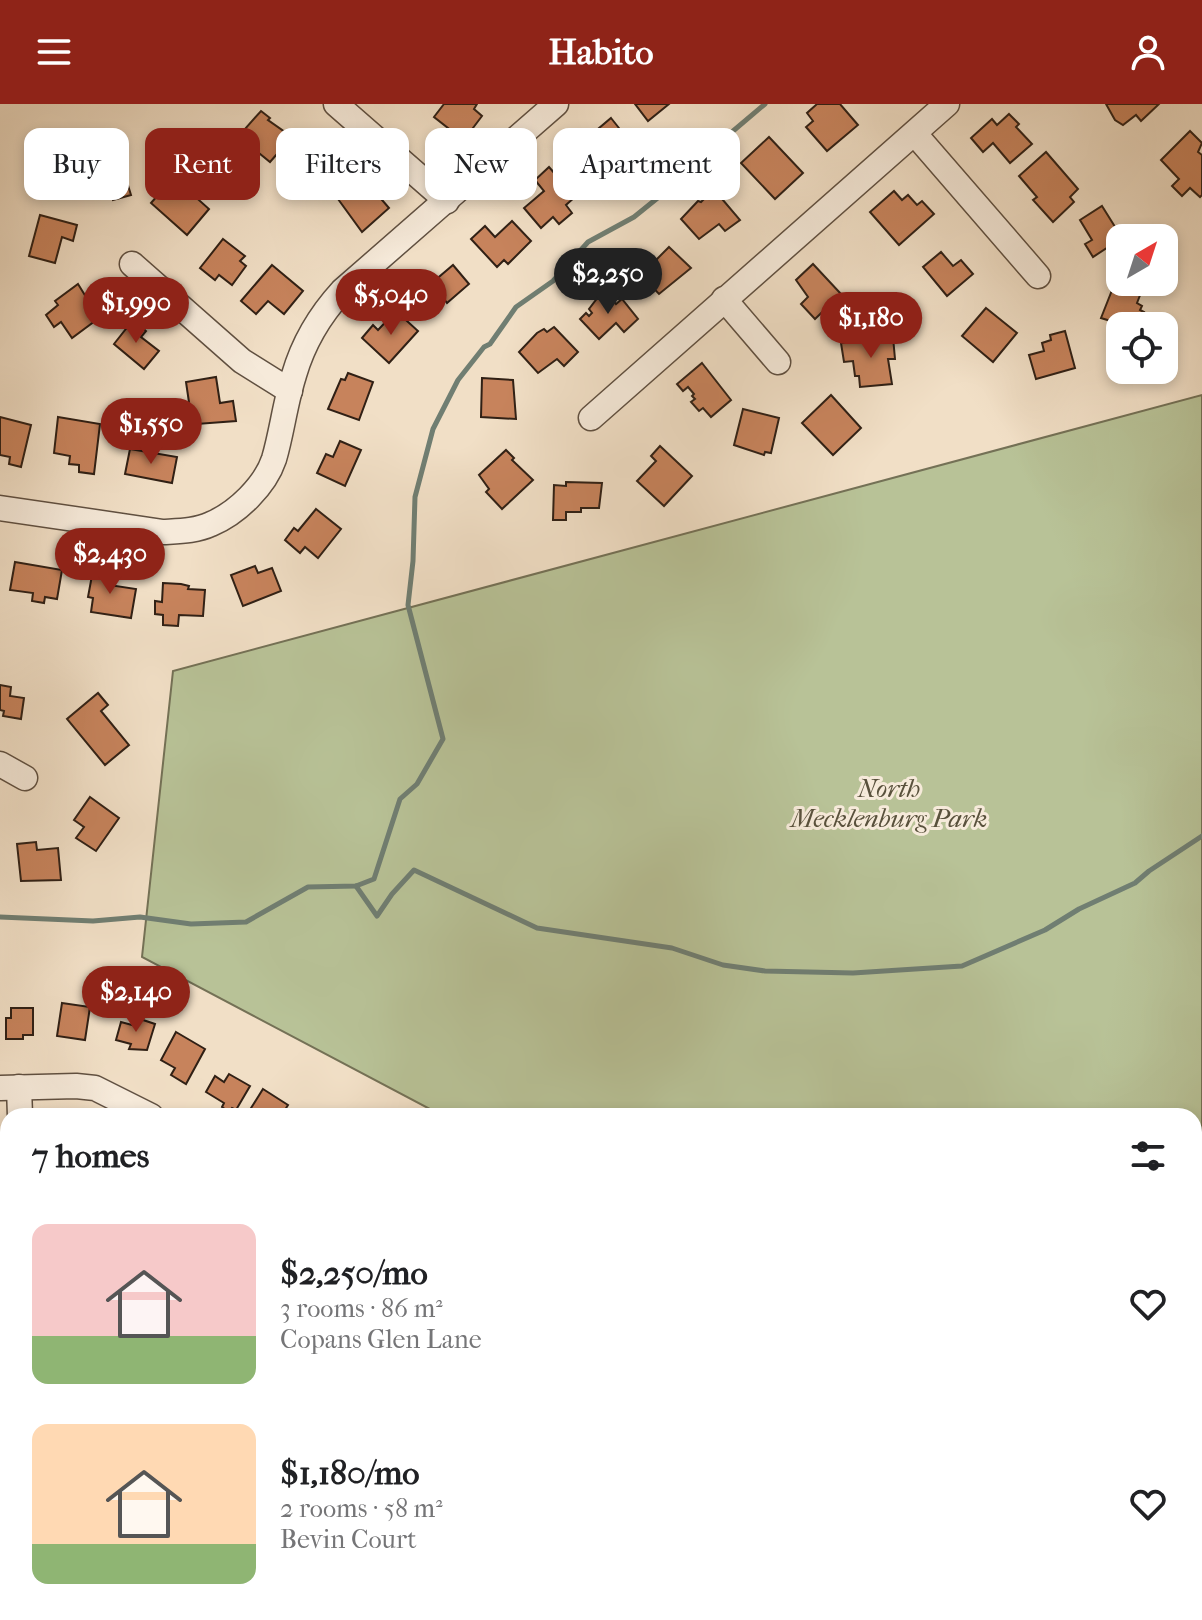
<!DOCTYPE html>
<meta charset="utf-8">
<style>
body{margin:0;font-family:"IM FELL French Canon",serif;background:#f2f2f2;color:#202124;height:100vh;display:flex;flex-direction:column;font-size:30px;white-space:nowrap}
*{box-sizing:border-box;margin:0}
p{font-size:26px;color:#757577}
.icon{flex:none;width:44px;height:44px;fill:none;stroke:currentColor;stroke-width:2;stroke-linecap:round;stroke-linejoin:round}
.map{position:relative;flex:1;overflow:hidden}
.panel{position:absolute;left:0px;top:1004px;width:1202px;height:512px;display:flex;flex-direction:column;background:#fff;border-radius:24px 24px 0 0;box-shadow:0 4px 12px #0003}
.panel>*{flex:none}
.top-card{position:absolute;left:24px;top:24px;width:800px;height:72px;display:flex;gap:16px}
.needle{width:52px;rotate:39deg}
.buttons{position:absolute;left:1106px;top:120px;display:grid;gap:16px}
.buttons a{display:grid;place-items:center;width:72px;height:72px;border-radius:16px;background:#fff;box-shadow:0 4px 12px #0003;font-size:40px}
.price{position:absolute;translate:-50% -68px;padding:0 18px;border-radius:28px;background:#8f2418;color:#fff;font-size:26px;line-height:52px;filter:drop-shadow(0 2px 4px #0008)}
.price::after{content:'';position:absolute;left:50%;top:48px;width:24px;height:18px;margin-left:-12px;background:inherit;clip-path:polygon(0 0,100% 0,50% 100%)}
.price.current{background:#222;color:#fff}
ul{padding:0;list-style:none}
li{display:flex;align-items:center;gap:24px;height:200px;padding:0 32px}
li span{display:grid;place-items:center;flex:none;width:224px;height:160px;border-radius:16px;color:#555}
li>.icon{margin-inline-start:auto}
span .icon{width:96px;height:96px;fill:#fffc;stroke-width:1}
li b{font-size:34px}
h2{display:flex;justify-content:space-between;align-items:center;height:96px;padding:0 32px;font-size:34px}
.tag{padding:0 28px;border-radius:16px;background:#fff;box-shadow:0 4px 12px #0003;font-size:28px;line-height:72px}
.tag.current{background:#8f2418;color:#fff}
header{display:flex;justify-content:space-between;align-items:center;height:104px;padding:0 32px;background:#8f2418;color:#fff;font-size:36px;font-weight:800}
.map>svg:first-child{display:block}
.green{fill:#b8c297;stroke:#747156;stroke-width:2}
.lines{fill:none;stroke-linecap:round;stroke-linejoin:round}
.stream{stroke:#707e72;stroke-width:5}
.building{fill:#c7835c;stroke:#302015;stroke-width:2}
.minor-casing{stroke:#605041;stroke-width:27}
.minor{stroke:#f6eada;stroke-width:24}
.labels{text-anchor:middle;stroke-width:6;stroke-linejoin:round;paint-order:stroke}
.park-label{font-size:26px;font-style:italic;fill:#59513c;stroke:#f6eada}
</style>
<header><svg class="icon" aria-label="menu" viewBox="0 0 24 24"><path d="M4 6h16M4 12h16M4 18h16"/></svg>Habito<svg class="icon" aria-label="person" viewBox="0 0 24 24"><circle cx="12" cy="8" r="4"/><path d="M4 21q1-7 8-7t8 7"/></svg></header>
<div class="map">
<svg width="1202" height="1516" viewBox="0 0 1202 1516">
<rect width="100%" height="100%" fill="#f1dfc6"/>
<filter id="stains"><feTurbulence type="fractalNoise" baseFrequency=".0025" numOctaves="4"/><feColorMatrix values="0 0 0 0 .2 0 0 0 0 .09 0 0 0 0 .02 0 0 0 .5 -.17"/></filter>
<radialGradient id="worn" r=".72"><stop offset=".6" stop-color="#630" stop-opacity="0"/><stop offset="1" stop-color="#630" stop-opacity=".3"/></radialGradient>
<!-- green -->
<path class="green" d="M 1202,291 L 1202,1516 L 731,1516 L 727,1508 L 1194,1508 L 1194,1012 L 443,1012 L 142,853 L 173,567 Z"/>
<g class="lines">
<!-- stream -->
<g class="stream">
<path d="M 356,782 L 377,812 L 392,790 L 414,766 L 537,824 L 672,844 L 723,861 L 765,867 L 853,869 L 962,862 L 1045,826 L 1079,805 L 1135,779 L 1149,767 L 1202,732"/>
<path d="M 0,813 L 93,817 L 140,813 L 191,820 L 246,818 L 308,783 L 356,782 L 374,775 L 400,695 L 417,680 L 443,635 L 408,501 L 413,457 L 415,393 L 433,325 L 458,276 L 484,243 L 490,240 L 516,203 L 553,177 L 588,138 L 634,113 L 665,88 L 682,79 L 698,49 L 726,33 L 765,0"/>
</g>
</g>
<!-- building -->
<g class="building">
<path d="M 444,0 L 477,0 L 474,5 L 482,12 L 454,49 L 443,40 L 453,28 L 434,13 Z"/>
<path d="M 635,0 L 669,0 L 648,17 Z"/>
<path d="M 817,0 L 840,0 L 858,21 L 827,47 L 806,23 L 813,17 L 807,9 Z"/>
<path d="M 1106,0 L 1159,0 L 1141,17 L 1136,11 L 1123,21 L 1115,16 Z"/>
<path d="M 261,7 L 270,14 L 268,16 L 292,33 L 270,58 L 243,36 L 248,29 L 244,26 Z"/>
<path d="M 1009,10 L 1019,20 L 1016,23 L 1032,40 L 1010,59 L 993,39 L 983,48 L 971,34 L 992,15 L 997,21 Z"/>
<path d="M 611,14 L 630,38 L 593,68 L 577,49 L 602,30 L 598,25 Z"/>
<path d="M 1190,27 L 1202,39 L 1198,48 L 1202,51 L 1202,91 L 1200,93 L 1190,84 L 1182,92 L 1172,82 L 1179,75 L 1161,56 Z"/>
<path d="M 769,33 L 803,69 L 775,95 L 741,59 Z"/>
<path d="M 317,40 L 332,52 L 328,60 L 338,69 L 326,86 L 319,81 L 314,85 L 296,67 Z"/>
<path d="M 1046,48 L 1078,85 L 1070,93 L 1074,98 L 1053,118 L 1033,96 L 1037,93 L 1019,72 Z"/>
<path d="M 120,55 L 131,91 L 113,96 L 110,84 L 87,91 L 79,67 Z"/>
<path d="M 549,63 L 575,93 L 566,101 L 572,109 L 559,120 L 553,113 L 541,124 L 524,104 L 544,87 L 535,76 Z"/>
<path d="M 180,66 L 198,82 L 191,89 L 209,105 L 187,131 L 151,99 Z"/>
<path d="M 356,81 L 362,86 L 366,83 L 374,91 L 376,89 L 389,104 L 362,128 L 338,95 Z"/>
<path d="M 894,87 L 902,96 L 908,91 L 917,101 L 922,97 L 934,110 L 899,141 L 870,108 Z"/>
<path d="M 717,89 L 740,116 L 725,127 L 719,120 L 699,135 L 681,115 L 698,97 L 701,98 L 706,93 L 709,95 Z"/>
<path d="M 1102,102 L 1122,134 L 1093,153 L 1085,140 L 1092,136 L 1080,116 Z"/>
<path d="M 40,111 L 77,121 L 73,137 L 62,133 L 55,159 L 29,152 Z"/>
<path d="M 512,117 L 531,137 L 508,160 L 504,156 L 497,163 L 471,135 L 485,122 L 495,133 Z"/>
<path d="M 223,135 L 245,152 L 240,157 L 246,162 L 232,181 L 219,171 L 215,176 L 200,164 Z"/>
<path d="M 669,143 L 691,164 L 659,190 L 641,171 Z"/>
<path d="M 941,148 L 953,162 L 961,156 L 973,170 L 947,192 L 923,163 Z"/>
<path d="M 813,160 L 841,190 L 815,215 L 801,200 L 808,193 L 796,176 Z"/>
<path d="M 272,161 L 303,187 L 284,210 L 268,197 L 256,210 L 241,197 Z"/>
<path d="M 453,161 L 469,180 L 447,199 L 444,195 L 433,204 L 420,189 Z"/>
<path d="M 1118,171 L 1120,178 L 1136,178 L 1144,181 L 1137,199 L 1142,202 L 1140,206 L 1144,208 L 1140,217 L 1131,214 L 1127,222 L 1101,214 Z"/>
<path d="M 78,180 L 99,214 L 72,234 L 61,218 L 54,223 L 46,211 L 58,201 L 55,197 Z"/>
<path d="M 602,188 L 608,190 L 616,200 L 622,195 L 638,215 L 624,228 L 616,219 L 599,235 L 580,215 L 586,209 L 589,212 L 592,209 L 589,205 Z"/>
<path d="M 986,204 L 1017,229 L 993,258 L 962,232 Z"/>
<path d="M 396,207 L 418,227 L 389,259 L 362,234 L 373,221 L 378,226 Z"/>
<path d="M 133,216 L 146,227 L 141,233 L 159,247 L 144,265 L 114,240 Z"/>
<path d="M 554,223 L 578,248 L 564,262 L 557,255 L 538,269 L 519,248 L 537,229 L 544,225 L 547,228 Z"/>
<path d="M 1065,227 L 1075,264 L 1036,275 L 1029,251 L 1044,247 L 1042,239 L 1051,236 L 1050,231 Z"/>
<path d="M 893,233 L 895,255 L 888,255 L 892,280 L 860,283 L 859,272 L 855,272 L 853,257 L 844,258 L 841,239 Z"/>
<path d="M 702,259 L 731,296 L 711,313 L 703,304 L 699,307 L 691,298 L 695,295 L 692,292 L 694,290 L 688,283 L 683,287 L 677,280 Z"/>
<path d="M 348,269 L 373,278 L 359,316 L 328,305 L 341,275 L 345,276 Z"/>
<path d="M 216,273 L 220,299 L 233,297 L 236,317 L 197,320 L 196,311 L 191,312 L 186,278 Z"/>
<path d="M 482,274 L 513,276 L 516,315 L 481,313 Z"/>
<path d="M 831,291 L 861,324 L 833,351 L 802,319 Z"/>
<path d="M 743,305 L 779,314 L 771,349 L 765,348 L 764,351 L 734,341 Z"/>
<path d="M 0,313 L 31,321 L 21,363 L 9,360 L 10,353 L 0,351 Z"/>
<path d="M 58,313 L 100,320 L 94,370 L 79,368 L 79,361 L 69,360 L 70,352 L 54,349 Z"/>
<path d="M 340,337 L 361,346 L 345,382 L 317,369 L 326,350 L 333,353 Z"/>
<path d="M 660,342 L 692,372 L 664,402 L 637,377 L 656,357 L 651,352 Z"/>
<path d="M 130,345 L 177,353 L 172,379 L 125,370 Z"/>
<path d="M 506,346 L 514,354 L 512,356 L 533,376 L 502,405 L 486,388 L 489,385 L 479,371 Z"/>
<path d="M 566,378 L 602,379 L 599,404 L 581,404 L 581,408 L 566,408 L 566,416 L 553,416 L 554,381 L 566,382 Z"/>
<path d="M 316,405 L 341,425 L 318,454 L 305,443 L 300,449 L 285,436 L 294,424 L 298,427 Z"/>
<path d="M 15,458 L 62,466 L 57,495 L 45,493 L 44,499 L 32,497 L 33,489 L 10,486 Z"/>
<path d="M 255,462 L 258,469 L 272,464 L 281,487 L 243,502 L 231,471 Z"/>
<path d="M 93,466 L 111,469 L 109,481 L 136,485 L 131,514 L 91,508 L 93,494 L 88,493 Z"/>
<path d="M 163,479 L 181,480 L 189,482 L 188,485 L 205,486 L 203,512 L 179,511 L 178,522 L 163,521 L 163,511 L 155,510 L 155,497 L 162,498 Z"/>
<path d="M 0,581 L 11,583 L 10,592 L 24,594 L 21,615 L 3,612 L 4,607 L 0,606 Z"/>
<path d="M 98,589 L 108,601 L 101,607 L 129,641 L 105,661 L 67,615 Z"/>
<path d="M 90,693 L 119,714 L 96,747 L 76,734 L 84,723 L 74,716 Z"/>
<path d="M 36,738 L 37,746 L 58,744 L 61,776 L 21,777 L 17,740 Z"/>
<path d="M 62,899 L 90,903 L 85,936 L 57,932 Z"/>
<path d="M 11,904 L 33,904 L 33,931 L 23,931 L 23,935 L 6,935 L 6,914 L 11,914 Z"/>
<path d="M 134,913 L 155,920 L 147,946 L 129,945 L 131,940 L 116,936 L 121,918 L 132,921 Z"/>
<path d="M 176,928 L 205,945 L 186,980 L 171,971 L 175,964 L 161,956 Z"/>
<path d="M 229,970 L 250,982 L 236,1006 L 232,1004 L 229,1008 L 222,1003 L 224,999 L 206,988 L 215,972 L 224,978 Z"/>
<path d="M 263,985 L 288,1001 L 281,1012 L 246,1012 Z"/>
<path d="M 6,1308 L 8,1310 L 8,1337 L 0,1345 L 0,1313 Z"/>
<path d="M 0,1444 L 5,1449 L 8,1445 L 8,1473 L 0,1481 Z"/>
<path d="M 55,1508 L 71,1510 L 78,1508 L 87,1516 L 47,1516 Z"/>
<path d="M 360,1508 L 395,1508 L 384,1516 L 366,1516 Z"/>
<path d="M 471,1508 L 502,1508 L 506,1516 L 475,1516 Z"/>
</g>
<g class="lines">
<defs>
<g id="minor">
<path d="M 336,0 L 447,97"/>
<path d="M 915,30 L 1038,172"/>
<path d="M 132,160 L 242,257 L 290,287"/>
<path d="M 724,195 L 778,258"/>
<path d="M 591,314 L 947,0"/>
<path d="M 0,404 L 163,428 C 179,427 196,427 211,420 C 237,409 265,382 274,355 C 282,328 285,299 294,271 C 303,240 320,211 342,187 L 556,0"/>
<path d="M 0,660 L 25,674"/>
<path d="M 19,983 L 20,1012"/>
<path d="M 0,984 L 76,982 L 95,984 L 151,1012"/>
<path d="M 0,1067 L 8,1055"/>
<path d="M 0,1401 L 8,1409"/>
<path d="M 113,1508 L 121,1516"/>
<path d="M 548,1508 L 552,1516"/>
</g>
</defs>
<!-- minor casing -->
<use href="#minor" class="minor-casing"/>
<!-- minor -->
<use href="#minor" class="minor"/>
</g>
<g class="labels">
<!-- park labels -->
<g class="park-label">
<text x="889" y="693">North<tspan x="889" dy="30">Mecklenburg Park</tspan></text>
</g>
</g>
<rect width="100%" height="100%" filter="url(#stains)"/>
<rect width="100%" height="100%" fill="url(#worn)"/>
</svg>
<div class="buttons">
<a><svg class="needle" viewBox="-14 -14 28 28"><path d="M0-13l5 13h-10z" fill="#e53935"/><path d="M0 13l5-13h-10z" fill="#757577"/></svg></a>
<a><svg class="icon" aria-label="locate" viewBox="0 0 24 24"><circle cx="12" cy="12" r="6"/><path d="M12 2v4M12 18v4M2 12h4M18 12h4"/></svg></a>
</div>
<b class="price current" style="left:608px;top:212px">$2,250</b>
<b class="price" style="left:391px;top:233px">$5,040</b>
<b class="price" style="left:136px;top:241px">$1,990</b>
<b class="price" style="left:871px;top:256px">$1,180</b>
<b class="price" style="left:151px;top:362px">$1,550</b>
<b class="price" style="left:110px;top:492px">$2,430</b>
<b class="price" style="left:136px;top:930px">$2,140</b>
<div class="top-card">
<a class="tag">Buy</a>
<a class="tag current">Rent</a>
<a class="tag">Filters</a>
<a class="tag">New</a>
<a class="tag">Apartment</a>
</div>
<section class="panel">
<h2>7 homes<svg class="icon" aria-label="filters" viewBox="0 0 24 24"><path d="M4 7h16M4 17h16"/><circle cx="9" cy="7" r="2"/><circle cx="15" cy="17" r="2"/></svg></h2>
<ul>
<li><span style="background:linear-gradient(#f6c9c9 70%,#8fb573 0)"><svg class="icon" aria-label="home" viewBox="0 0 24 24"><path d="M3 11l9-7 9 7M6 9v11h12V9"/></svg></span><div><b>$2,250/mo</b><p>3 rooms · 86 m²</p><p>Copans Glen Lane</p></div><svg class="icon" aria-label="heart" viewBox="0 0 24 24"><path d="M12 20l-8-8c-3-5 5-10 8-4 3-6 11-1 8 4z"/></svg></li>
<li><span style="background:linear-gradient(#ffd9b3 75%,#8fb573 0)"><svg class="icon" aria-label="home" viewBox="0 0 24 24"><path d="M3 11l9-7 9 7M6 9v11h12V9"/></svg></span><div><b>$1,180/mo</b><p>2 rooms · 58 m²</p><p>Bevin Court</p></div><svg class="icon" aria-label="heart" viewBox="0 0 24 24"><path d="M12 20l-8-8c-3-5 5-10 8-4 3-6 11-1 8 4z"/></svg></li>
</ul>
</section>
</div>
